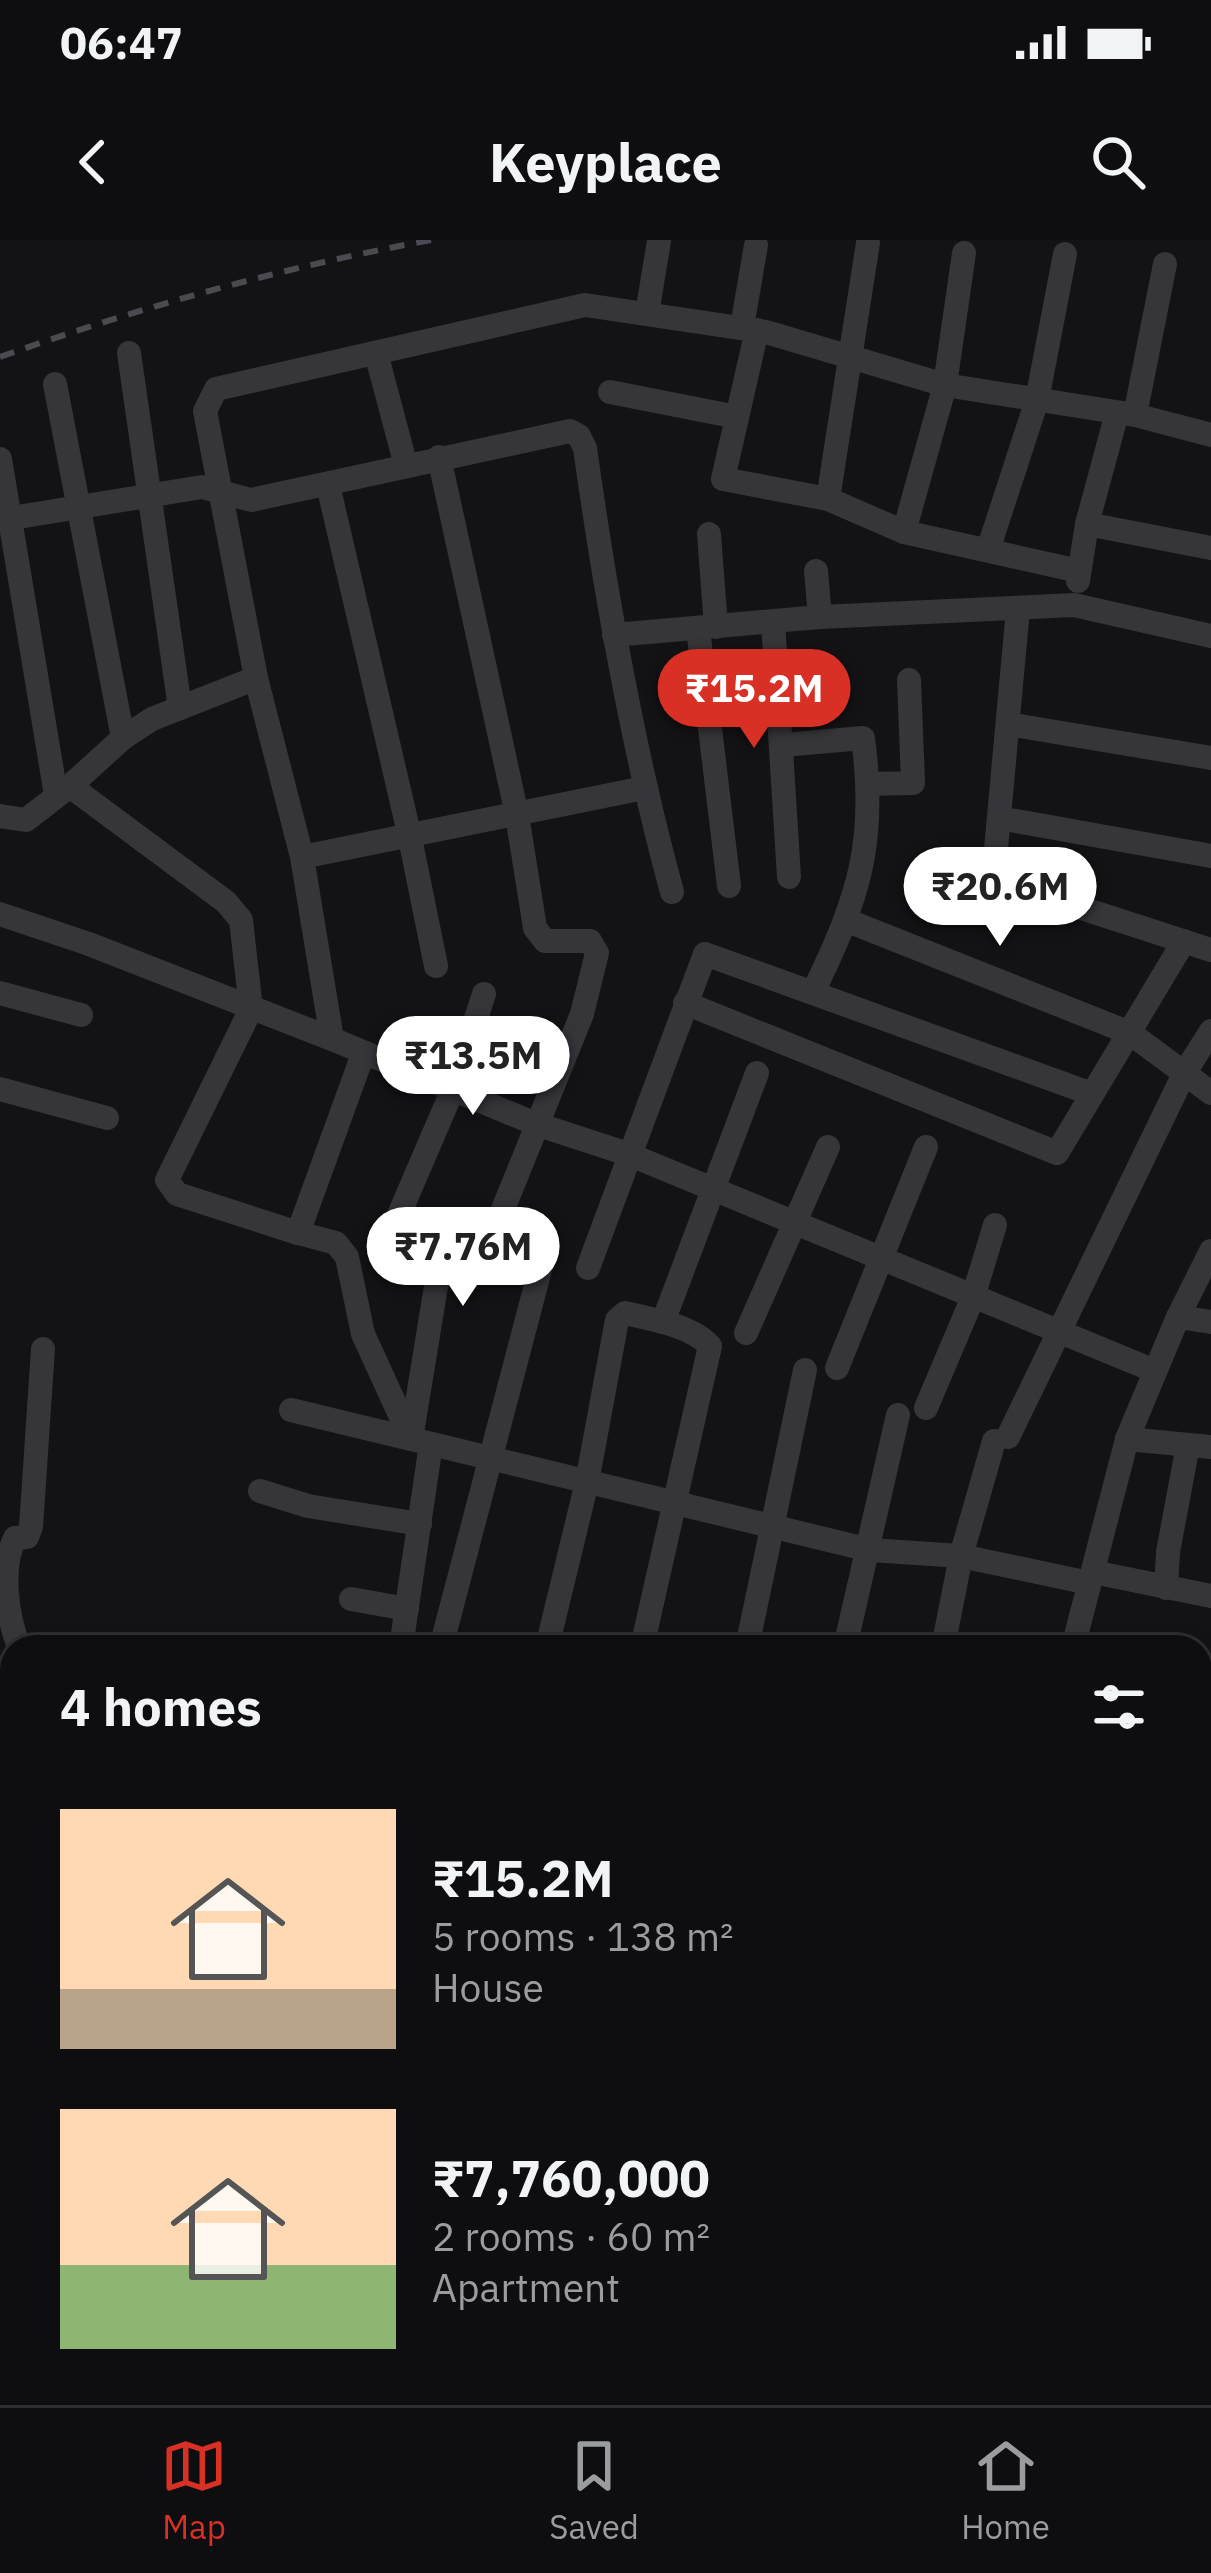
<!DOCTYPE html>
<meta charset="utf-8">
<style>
body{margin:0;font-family:"IBM Plex Sans",sans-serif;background:#171719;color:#f1f3f6;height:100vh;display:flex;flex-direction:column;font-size:45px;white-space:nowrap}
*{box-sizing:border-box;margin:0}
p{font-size:39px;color:#9b9c9f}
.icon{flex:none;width:66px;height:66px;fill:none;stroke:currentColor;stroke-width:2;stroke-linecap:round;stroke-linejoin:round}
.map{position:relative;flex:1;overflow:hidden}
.panel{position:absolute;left:0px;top:1395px;width:1212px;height:771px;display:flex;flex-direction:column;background:#0e0e10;border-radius:36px 36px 0 0;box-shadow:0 6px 18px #0003,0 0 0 3px #2e2e30}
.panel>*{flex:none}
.price{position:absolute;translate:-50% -102px;padding:0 27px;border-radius:42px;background:#fff;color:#222;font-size:39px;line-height:78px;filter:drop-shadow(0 3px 6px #0008)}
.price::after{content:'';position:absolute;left:50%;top:72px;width:36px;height:27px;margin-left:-18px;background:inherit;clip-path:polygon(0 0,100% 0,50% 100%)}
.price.current{background:#d93025;color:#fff}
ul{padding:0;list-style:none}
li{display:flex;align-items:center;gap:36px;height:300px;padding:0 60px}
li span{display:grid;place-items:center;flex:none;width:336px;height:240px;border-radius:0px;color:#555}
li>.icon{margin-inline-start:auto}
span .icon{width:144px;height:144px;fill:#fffc;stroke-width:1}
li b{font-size:51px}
h2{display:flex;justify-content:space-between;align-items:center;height:144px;padding:0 60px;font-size:51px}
.status{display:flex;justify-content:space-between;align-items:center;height:84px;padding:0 60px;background:#0e0e10;direction:ltr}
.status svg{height:33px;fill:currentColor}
header{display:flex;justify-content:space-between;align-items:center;height:156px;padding:0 60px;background:#0e0e10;font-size:54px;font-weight:700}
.tab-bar{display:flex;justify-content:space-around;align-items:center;height:168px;border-top:3px solid #2e2e30;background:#0e0e10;font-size:33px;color:#9b9c9f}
.tab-bar a{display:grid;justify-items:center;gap:6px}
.tab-bar .current{color:#d93025}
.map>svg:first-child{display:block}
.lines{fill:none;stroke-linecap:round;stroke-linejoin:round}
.street{stroke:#35353a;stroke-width:24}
.rail{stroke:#4a4b51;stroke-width:6;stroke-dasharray:15 12;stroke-linecap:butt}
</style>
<div class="status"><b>06:47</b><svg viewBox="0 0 49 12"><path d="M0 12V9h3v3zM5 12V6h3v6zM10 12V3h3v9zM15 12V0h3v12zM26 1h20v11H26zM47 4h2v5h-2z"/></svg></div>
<header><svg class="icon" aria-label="back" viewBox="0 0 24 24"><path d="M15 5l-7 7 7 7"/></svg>Keyplace<svg class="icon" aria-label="search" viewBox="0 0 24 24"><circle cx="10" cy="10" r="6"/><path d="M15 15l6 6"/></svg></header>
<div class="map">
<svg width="1211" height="2165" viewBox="0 0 1211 2165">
<rect width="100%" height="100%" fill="#131315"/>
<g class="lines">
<!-- street -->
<g class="street">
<path d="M 647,74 L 659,1"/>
<path d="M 742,87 L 756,5"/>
<path d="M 757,90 L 723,239 L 828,259 L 904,292 L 1079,331"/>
<path d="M 129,113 L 180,468"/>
<path d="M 376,113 L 406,226"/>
<path d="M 55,144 L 123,498"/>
<path d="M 610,152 L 737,177"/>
<path d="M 1135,175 L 1165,24"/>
<path d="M 439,217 L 517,575 L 535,688 L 545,701 L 590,701 L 597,713 L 582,774 L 491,999"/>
<path d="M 0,219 L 56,555"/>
<path d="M 328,245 L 409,593 L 436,726"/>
<path d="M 828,259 L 868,3"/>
<path d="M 0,280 L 202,247 L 251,260 L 570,191 L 579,196 L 585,208 C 606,358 632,506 672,652"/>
<path d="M 1087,284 L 1117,173"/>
<path d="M 904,292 L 945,145 L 964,13"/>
<path d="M 709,294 L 716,387"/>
<path d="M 988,310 L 1037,160 L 1065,14"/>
<path d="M 816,331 L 820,377"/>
<path d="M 1078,341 L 1087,284 L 1211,308"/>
<path d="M 1018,369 L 996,609 L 999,624 L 1013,646 L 1211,710"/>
<path d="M 773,382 L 789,637"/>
<path d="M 698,389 L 729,646"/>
<path d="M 614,395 L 820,377 L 1074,365 L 1211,396"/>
<path d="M 1008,484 L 1211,518"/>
<path d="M 783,505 L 863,498 C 877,602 859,657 814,750"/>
<path d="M 869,544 L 913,543 L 909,440"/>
<path d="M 70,546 L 123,498 L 152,479 L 256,438"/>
<path d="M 0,576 L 26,580 L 70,546 L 226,662 L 241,680 L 251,769 L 167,940 L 177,954 L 298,993"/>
<path d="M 999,578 L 1211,616"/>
<path d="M 302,617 L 644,548"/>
<path d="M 0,674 L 89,704 L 332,799 L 536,884 L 628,914 L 1155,1131"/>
<path d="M 848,681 L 1130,793 L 1211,853"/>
<path d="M 0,753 L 81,775"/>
<path d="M 685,763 L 1057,913 L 1184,701"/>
<path d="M 332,799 L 302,617 L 256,438 L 205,171 L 216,149 L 585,65 L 766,92 L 945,145 L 1135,175 L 1211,195"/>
<path d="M 363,814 L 298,993 L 336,1003 L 347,1017 L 363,1094 L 411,1199"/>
<path d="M 0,849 L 107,878"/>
<path d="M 588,1028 L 705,714 L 1092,854"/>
<path d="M 1178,1077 L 1211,1082"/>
<path d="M 663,1082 L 757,833"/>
<path d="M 746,1093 L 828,907"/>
<path d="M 837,1128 L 926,907"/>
<path d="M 926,1168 L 973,1057 L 995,985"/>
<path d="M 291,1170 L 870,1310 L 961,1316 L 1089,1343"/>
<path d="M 1008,1197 L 1184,834 L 1211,791"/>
<path d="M 411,1199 L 441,1016 L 398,977 L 453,849 L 484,754"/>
<path d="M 1127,1199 L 1211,1207"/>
<path d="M 260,1251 L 308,1266 L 420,1284"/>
<path d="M 1093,1332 L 1211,1356"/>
<path d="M 1166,1348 L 1168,1312 L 1188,1205"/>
<path d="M 351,1359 L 407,1369"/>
<path d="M 19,1407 C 7,1376 0,1328 15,1298 L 27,1297 L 31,1287 L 43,1109"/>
<path d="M 401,1407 L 431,1204"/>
<path d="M 441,1407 L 541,1026"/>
<path d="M 547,1407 L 587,1242 L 617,1080 L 625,1073 C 652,1079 692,1086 710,1106 L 642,1407"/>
<path d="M 747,1407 L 805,1130"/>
<path d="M 845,1407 L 898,1175"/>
<path d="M 943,1407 L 961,1316 L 994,1201"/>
<path d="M 1073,1407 L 1127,1199 L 1178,1077 L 1211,1011"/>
<path d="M 1200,1483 L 1211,1485"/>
<path d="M 0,1590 L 12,1586"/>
<path d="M 1200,1597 L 1211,1599"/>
<path d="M 1200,1717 L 1211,1719"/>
<path d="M 0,1759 L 12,1697"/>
<path d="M 1200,1802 L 1211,1804"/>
<path d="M 1200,2024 L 1211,1993"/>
<path d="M 0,2056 L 12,2033"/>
<path d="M 1200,2071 L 1211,2075"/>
<path d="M 549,2154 L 573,2165"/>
<path d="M 846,2154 L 870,2165"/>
<path d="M 907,2154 L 907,2165"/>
<path d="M 1096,2154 L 1126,2165"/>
<path d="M 43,2165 L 49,2154"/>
<path d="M 146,2165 L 152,2154"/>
<path d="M 245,2165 L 251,2154"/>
<path d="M 382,2165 L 386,2154"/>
<path d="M 495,2165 L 501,2154"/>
<path d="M 634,2165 L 640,2154"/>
<path d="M 1149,2165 L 1153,2154"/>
</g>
<!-- rail -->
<path class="rail" d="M 0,117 C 141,67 284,27 431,0"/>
</g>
</svg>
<b class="price current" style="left:754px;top:511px">₹15.2M</b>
<b class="price" style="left:1000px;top:709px">₹20.6M</b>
<b class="price" style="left:473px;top:878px">₹13.5M</b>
<b class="price" style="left:463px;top:1069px">₹7.76M</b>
<section class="panel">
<h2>4 homes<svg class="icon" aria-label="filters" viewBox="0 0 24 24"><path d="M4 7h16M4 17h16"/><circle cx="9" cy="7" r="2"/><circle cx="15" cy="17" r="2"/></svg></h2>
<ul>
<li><span style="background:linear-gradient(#ffd9b3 75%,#b9a48a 0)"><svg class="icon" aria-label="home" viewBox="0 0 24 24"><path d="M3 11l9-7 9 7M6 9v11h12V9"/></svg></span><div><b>₹15.2M</b><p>5 rooms · 138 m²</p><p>House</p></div></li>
<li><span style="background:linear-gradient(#ffd9b3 65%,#8fb573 0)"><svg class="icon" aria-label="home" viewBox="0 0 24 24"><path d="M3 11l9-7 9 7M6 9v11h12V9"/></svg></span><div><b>₹7,760,000</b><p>2 rooms · 60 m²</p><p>Apartment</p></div></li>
</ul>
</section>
</div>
<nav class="tab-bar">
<a class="current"><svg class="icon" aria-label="map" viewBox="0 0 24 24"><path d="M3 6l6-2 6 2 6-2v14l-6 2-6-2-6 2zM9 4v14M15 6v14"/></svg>Map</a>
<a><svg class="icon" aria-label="saved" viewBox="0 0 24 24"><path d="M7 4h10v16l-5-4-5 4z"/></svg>Saved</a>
<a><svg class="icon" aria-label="home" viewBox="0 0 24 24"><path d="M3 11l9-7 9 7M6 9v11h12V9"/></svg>Home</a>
</nav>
